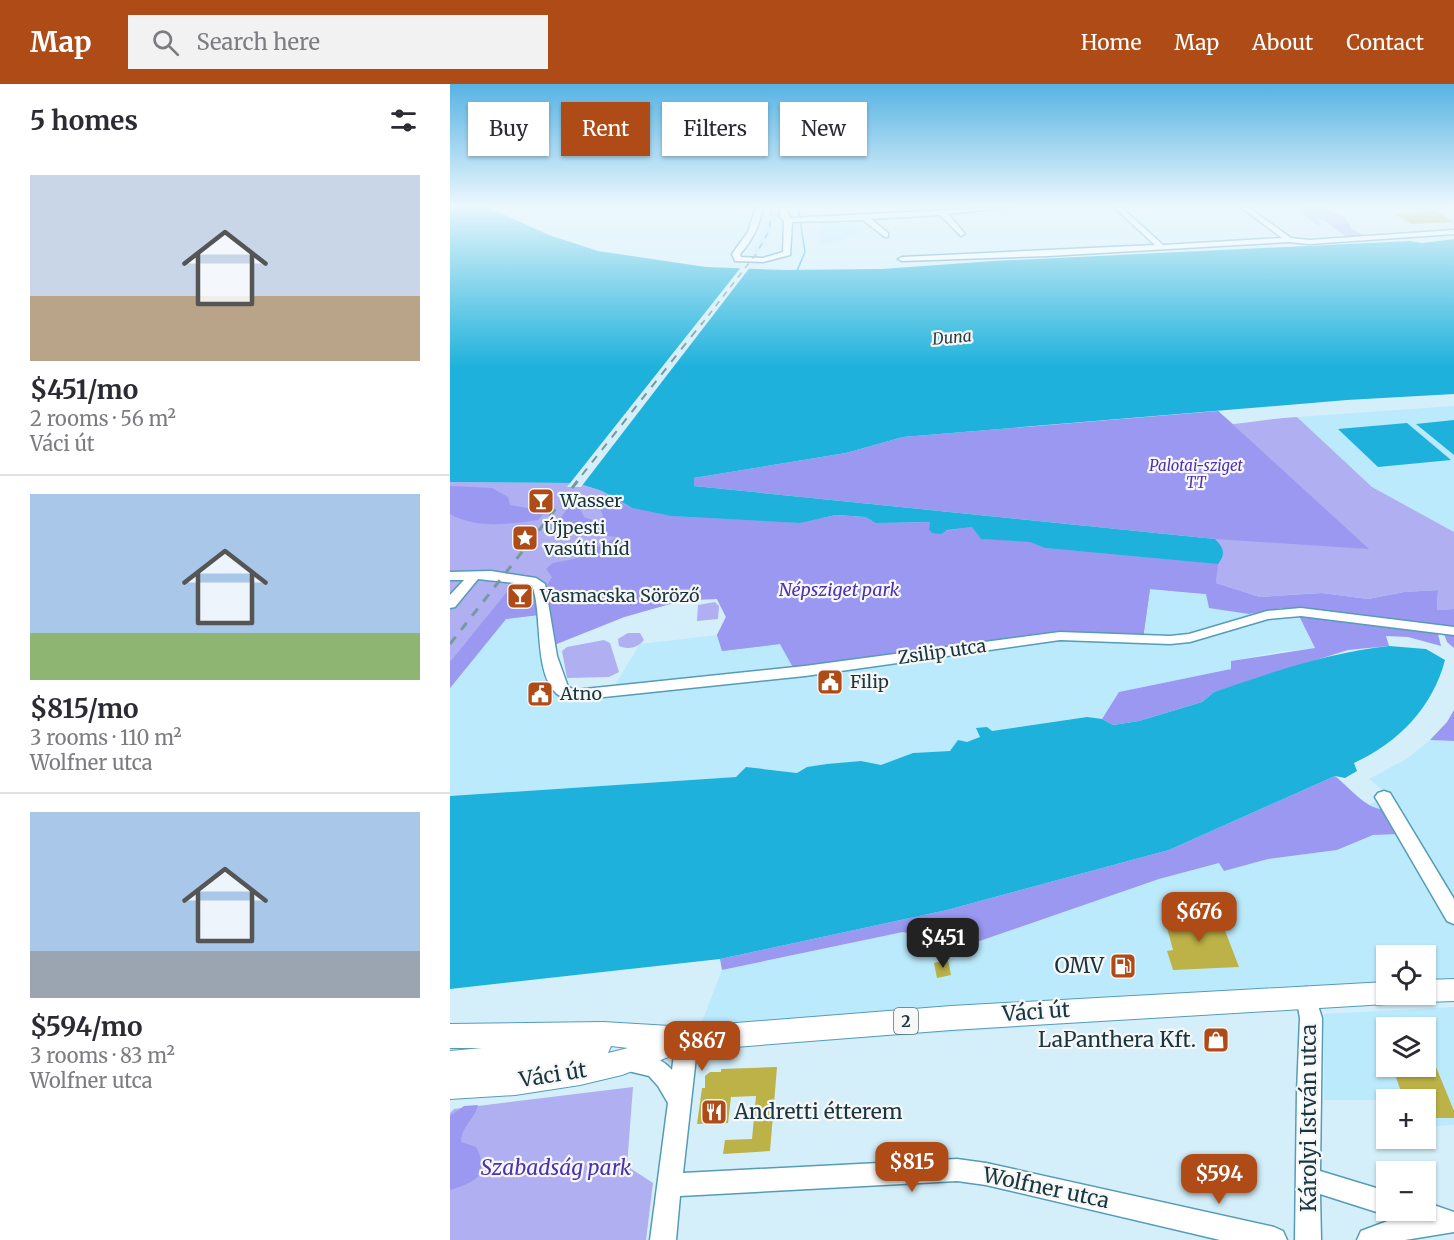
<!DOCTYPE html>
<meta charset="utf-8">
<style>
body{margin:0;font-family:Merriweather,serif;background:#f2f2f3;color:#2b2b33;height:100vh;display:flex;flex-direction:column;font-size:22px;white-space:nowrap}
*{box-sizing:border-box;margin:0}
p{font-size:20px;color:#7c7c81}
.icon{flex:none;width:33px;height:33px;fill:none;stroke:currentColor;stroke-width:2;stroke-linecap:round;stroke-linejoin:round}
.map{position:relative;flex:1;overflow:hidden}
.panel{display:flex;flex-direction:column;background:#fff;width:450px}
.panel>*{flex:none}
.banner{position:absolute;left:18px;top:18px;width:570px;height:54px;display:flex;gap:12px}
.buttons{position:absolute;left:926px;top:861px;display:grid;gap:12px}
.buttons a{display:grid;place-items:center;width:60px;height:60px;border-radius:0px;background:#fff;box-shadow:0 2px 4px #0004;font-size:30px}
.price{position:absolute;translate:-50% -51px;padding:0 14px;border-radius:12px;background:#ae4b16;color:#fff;font-size:20px;line-height:39px;filter:drop-shadow(0 2px 3px #0008)}
.price::after{content:'';position:absolute;left:50%;top:36px;width:18px;height:14px;margin-left:-9px;background:inherit;clip-path:polygon(0 0,100% 0,50% 100%)}
.price.current{background:#222;color:#fff}
ul{padding:0;list-style:none}
li{display:grid;align-content:center;gap:12px;height:318px;padding:0 30px}
li+li{border-top:2px solid #e1e1e2}
li span{display:grid;place-items:center;height:186px;border-radius:0px;color:#555}
li>.icon{margin-inline-start:auto}
span .icon{width:108px;height:108px;fill:#fffc;stroke-width:1}
li b{font-size:26px}
h2{display:flex;justify-content:space-between;align-items:center;height:72px;padding:0 30px;font-size:26px}
.pill{padding:0 21px;border-radius:0px;background:#fff;box-shadow:0 2px 4px #0004;font-size:21px;line-height:54px}
.pill.current{background:#ae4b16;color:#fff}
header{display:flex;align-items:center;gap:36px;box-sizing:border-box;height:84px;padding:0 30px;background:#ae4b16;color:#fff}
header strong{font-size:28px}
nav{display:flex;gap:33px;margin-inline-start:auto;font-size:21px}
.search{width:420px;height:54px;background:#f2f2f3;display:flex;align-items:center;gap:15px;box-sizing:border-box;padding:0 21px;border-radius:0px;color:#7c7c81;font-size:22px}
main{display:flex;flex:1;min-height:0}
.map>svg:first-child{display:block}
.built{fill:#bbeafd;fill-rule:evenodd}
.green{fill:#afaff1}
.forest{fill:#9a98f1}
.water{fill:#1db1db}
.pier{fill:#d4effa}
.lines{fill:none;stroke-linecap:round;stroke-linejoin:round}
.stream{stroke:#1db1db;stroke-width:1.5}
.building{fill:#bcb247}
.minor-casing{stroke:#559cb6;stroke-width:3}
.major-casing{stroke:#559cb6;stroke-width:2}
.minor{fill:#fff;fill-rule:evenodd}
.major{fill:#fff;fill-rule:evenodd}
.rail-far2{stroke:#7a97a1;stroke-width:1.5;stroke-dasharray:6 6;stroke-linecap:butt}
.rail-far1{stroke:#7a97a1;stroke-width:2;stroke-dasharray:8 8;stroke-linecap:butt}
.rail{stroke:#7a97a1;stroke-width:3;stroke-dasharray:9 9;stroke-linecap:butt}
.labels{text-anchor:middle;stroke-width:4.5;stroke-linejoin:round;paint-order:stroke}
.far-park-label{font-size:15px;font-style:italic;fill:#4b32b2;stroke:#f7f7f7}
.far-water-label{font-size:16px;font-style:italic;fill:#25404b;stroke:#f7f7f7}
.shield{fill:#f7f7f7;stroke:#5b7077;stroke-width:1.5}
.shield-label{font-size:16px;font-weight:bold;fill:#183640}
.poi-label{font-size:18px;fill:#183640;stroke:#f7f7f7;text-anchor:start}
.park-label{font-size:18px;font-style:italic;fill:#4b32b2;stroke:#f7f7f7}
.street-label{font-size:18px;fill:#183640;stroke:#f7f7f7}
.near-poi-label{font-size:21px;fill:#183640;stroke:#f7f7f7;text-anchor:end}
.near-street-label{font-size:21px;fill:#183640;stroke:#f7f7f7}
.near-park-label{font-size:21px;font-style:italic;fill:#4b32b2;stroke:#f7f7f7}
</style>
<header>
<strong>Map</strong>
<div class="search"><svg class="icon" aria-label="search" viewBox="0 0 24 24"><circle cx="10" cy="10" r="6"/><path d="M15 15l6 6"/></svg>Search here</div>
<nav><a>Home</a><a>Map</a><a>About</a><a>Contact</a></nav>
</header>
<main>
<section class="panel">
<h2>5 homes<svg class="icon" aria-label="filters" viewBox="0 0 24 24"><path d="M4 7h16M4 17h16"/><circle cx="9" cy="7" r="2"/><circle cx="15" cy="17" r="2"/></svg></h2>
<ul>
<li><span style="background:linear-gradient(#c9d6e8 65%,#b9a48a 0)"><svg class="icon" aria-label="home" viewBox="0 0 24 24"><path d="M3 11l9-7 9 7M6 9v11h12V9"/></svg></span><div><b>$451/mo</b><p>2 rooms · 56 m²</p><p>Váci út</p></div></li>
<li><span style="background:linear-gradient(#a9c7e8 75%,#8fb573 0)"><svg class="icon" aria-label="home" viewBox="0 0 24 24"><path d="M3 11l9-7 9 7M6 9v11h12V9"/></svg></span><div><b>$815/mo</b><p>3 rooms · 110 m²</p><p>Wolfner utca</p></div></li>
<li><span style="background:linear-gradient(#a9c7e8 75%,#9aa5b1 0)"><svg class="icon" aria-label="home" viewBox="0 0 24 24"><path d="M3 11l9-7 9 7M6 9v11h12V9"/></svg></span><div><b>$594/mo</b><p>3 rooms · 83 m²</p><p>Wolfner utca</p></div></li>
</ul>
</section>
<div class="map">
<svg width="1004" height="1156" viewBox="0 0 1004 1156">
<rect width="100%" height="100%" fill="#d4effa"/>
<!-- built -->
<g class="built">
<path d="M 318,123 L 329,123 L 329,135 L 325,135 L 319,153 L 308,169 L 303,168 L 317,141 Z"/>
<path d="M 406,135 L 417,146 L 383,159 L 370,160 L 368,141 L 379,136 Z"/>
<path d="M 1004,322 L 1004,448 L 922,403 L 847,333 Z"/>
<path d="M 700,505 L 756,510 L 799,530 L 832,524 L 847,528 L 865,565 L 834,567 L 781,577 L 781,585 L 669,608 L 652,635 L 636,633 L 541,648 L 526,645 L 530,653 L 500,667 L 463,669 L 431,682 L 411,677 L 357,683 L 347,689 L 296,683 L 287,693 L 0,712 L 0,604 L 56,535 L 96,530 L 110,589 L 118,603 L 137,607 L 163,604 L 190,560 L 267,551 L 272,567 L 330,560 L 610,552 L 694,554 Z"/>
<path d="M 980,656 L 1004,657 L 1004,918 L 799,928 L 241,966 L 272,886 L 453,848 L 470,852 L 495,869 L 709,795 L 769,779 L 774,787 L 818,775 L 887,766 L 923,751 L 948,750 L 920,721 L 937,710 L 919,695 L 958,674 ZM 936,872 L 975,872 L 975,910 L 936,910 Z"/>
<path d="M 1004,923 L 1004,1041 L 975,1043 L 975,1016 L 874,1016 L 874,930 ZM 936,944 L 975,944 L 975,982 L 936,982 Z"/>
</g>
<!-- green -->
<g class="green">
<path d="M 853,123 L 873,123 L 896,134 L 902,145 L 915,152 L 896,153 L 874,136 L 867,135 L 871,141 L 868,141 L 846,125 L 855,124 Z"/>
<path d="M 768,327 L 783,340 C 805,338 825,334 847,333 L 922,403 L 1004,448 L 1004,525 L 987,526 L 988,506 L 954,508 L 918,515 L 872,509 L 810,513 L 766,499 L 767,483 L 756,510 L 700,505 L 693,555 L 610,552 L 344,585 L 330,560 L 272,567 L 267,551 L 276,533 L 267,515 L 234,516 L 174,533 L 104,561 L 96,530 L 56,535 L 0,604 L 0,398 L 127,399 L 152,407 L 182,424 L 765,455 Z"/>
<path d="M 265,518 L 269,522 L 268,535 L 247,537 L 248,521 Z"/>
<path d="M 178,549 L 190,549 L 194,556 C 188,564 178,566 169,562 L 168,555 Z"/>
<path d="M 154,556 L 160,559 L 169,588 L 159,593 L 117,594 L 112,567 L 117,563 Z"/>
<path d="M 183,1003 L 177,1082 L 203,1099 L 196,1156 L 0,1156 L 0,1029 L 4,1025 Z"/>
</g>
<!-- forest -->
<g class="forest">
<path d="M 768,327 L 919,465 L 765,455 L 244,402 L 244,394 L 396,369 L 453,353 Z"/>
<path d="M 0,402 L 42,404 L 58,413 L 60,421 L 96,427 L 88,436 C 60,440 26,445 0,430 Z"/>
<path d="M 169,418 L 182,424 L 221,432 L 350,439 L 386,431 L 415,433 L 426,439 L 480,438 L 479,447 L 482,449 L 522,443 L 531,455 L 580,458 L 595,464 L 768,480 L 766,499 L 810,513 L 872,509 L 918,515 L 954,508 L 988,506 L 987,526 L 1004,525 L 1004,564 L 997,558 L 993,547 L 987,546 L 991,562 L 958,553 L 936,552 L 939,562 L 898,566 L 764,608 L 752,618 L 689,637 L 663,641 L 652,635 L 669,608 L 781,585 L 781,577 L 865,564 L 847,528 L 832,524 L 799,530 L 759,524 L 756,510 L 700,505 L 693,555 L 610,552 L 344,585 L 330,560 L 272,567 L 267,551 L 276,533 L 267,515 L 234,516 L 174,533 L 104,561 L 96,530 L 56,535 L 0,604 L 0,578 L 65,498 L 69,499 L 59,520 L 87,520 L 102,493 L 96,485 L 103,479 L 124,475 L 167,453 L 136,450 L 132,441 L 108,438 L 119,422 L 129,422 L 134,433 L 148,438 L 153,431 L 150,425 L 157,419 Z"/>
<path d="M 1004,626 L 1004,657 L 980,656 L 997,638 Z"/>
<path d="M 885,692 C 898,702 917,726 933,725 L 949,750 L 923,751 L 887,766 L 818,775 L 774,787 L 769,779 L 709,795 L 495,869 L 470,852 L 453,848 L 272,886 L 270,875 L 497,826 L 719,766 Z"/>
<path d="M 28,1021 C 23,1038 12,1041 11,1058 L 26,1063 C 41,1091 26,1098 0,1106 L 0,1032 L 14,1022 Z"/>
</g>
<!-- water -->
<g class="water">
<path d="M 0,123 L 37,123 L 99,151 L 148,167 L 256,183 L 335,186 L 432,185 L 543,177 L 960,157 L 972,159 L 1004,155 L 1004,310 L 897,316 L 453,353 L 396,369 L 244,394 L 244,402 L 765,455 C 774,464 776,470 768,480 L 595,464 L 580,458 L 531,455 L 522,443 L 497,446 L 491,450 L 482,449 L 479,446 L 480,438 L 426,439 L 415,433 L 386,431 L 350,439 L 221,432 L 182,424 L 152,407 L 127,399 L 0,398 Z"/>
<path d="M 1004,336 L 1004,371 L 966,340 Z"/>
<path d="M 957,339 L 1001,376 L 928,383 L 888,345 Z"/>
<path d="M 939,562 L 976,565 L 995,576 C 983,623 948,659 904,679 L 907,687 L 895,694 L 885,692 L 719,766 L 497,826 L 270,875 L 0,905 L 0,712 L 286,693 L 296,683 L 347,689 L 357,683 L 377,680 L 411,677 L 431,681 L 463,669 L 500,667 L 508,656 L 517,658 L 530,653 L 526,644 L 537,643 L 542,647 L 637,633 L 652,635 L 663,641 L 689,637 L 752,618 L 764,608 C 823,588 877,569 939,562 Z"/>
</g>
<!-- pier -->
<path class="pier" d="M 292,182 L 301,182 L 131,403 L 117,403 Z"/>
<g class="lines">
<!-- stream -->
<path class="stream" d="M 347,187 L 355,168 L 348,123"/>
</g>
<!-- building -->
<g class="building">
<path d="M 986,127 L 1004,138 L 962,140 L 944,130 Z"/>
<path d="M 769,831 L 789,883 L 723,886 L 717,867 L 723,866 L 714,833 Z"/>
<path d="M 498,876 L 501,891 L 487,894 L 484,879 Z"/>
<path d="M 975,956 L 1004,1027 L 1004,1034 L 975,1034 L 975,1016 L 954,1016 L 942,982 L 975,982 Z"/>
<path d="M 327,983 L 320,1067 L 273,1070 L 275,1056 L 302,1055 L 306,1012 L 281,1013 L 278,1039 L 247,1040 L 252,1004 L 255,1004 L 255,992 L 260,988 L 271,988 L 271,985 Z"/>
</g>
<g class="lines">
<defs>
<g id="minor">
<path d="M 306,123 L 313,123 C 309,142 303,156 290,170 L 291,173 L 313,174 L 333,168 L 334,137 L 330,133 L 330,123 L 336,123 L 340,134 L 560,123 L 498,130 L 515,150 L 511,152 L 490,131 L 421,135 L 438,149 L 438,153 L 435,153 L 413,136 L 342,138 L 340,171 L 313,178 L 285,177 L 282,170 L 298,148 Z"/>
<path d="M 664,123 L 671,123 L 713,161 L 832,154 L 791,123 L 798,123 L 841,154 L 859,156 L 1004,146 L 1004,150 L 859,160 L 839,158 L 598,172 L 452,177 L 448,175 L 452,173 L 705,161 Z"/>
<path d="M 41,487 L 86,494 L 95,500 L 107,572 L 118,603 L 125,606 L 355,582 L 610,548 L 720,552 L 739,550 L 817,527 L 851,524 L 1004,543 L 1004,551 L 851,532 L 818,535 L 740,558 L 720,560 L 610,556 L 355,592 L 125,616 C 120,615 112,614 107,610 C 83,589 93,528 82,501 L 28,495 L 5,523 L 0,524 L 0,511 L 14,496 L 0,496 L 0,488 Z"/>
<path d="M 934,707 L 940,709 L 1004,815 L 1004,840 L 997,837 L 925,713 L 928,709 Z"/>
<path d="M 856,903 L 863,906 L 872,934 L 870,1087 L 936,1107 L 936,1126 L 945,1126 L 936,1131 L 870,1110 L 871,1156 L 845,1156 L 847,1008 L 850,934 L 846,912 L 849,906 Z"/>
<path d="M 237,946 L 245,948 L 248,955 L 233,1089 L 507,1075 L 536,1079 L 824,1143 L 833,1147 L 837,1156 L 770,1156 L 536,1101 L 507,1097 L 230,1112 L 226,1156 L 200,1156 L 218,1019 L 208,1002 L 199,992 L 174,986 L 171,979 L 174,972 C 190,966 211,973 222,986 L 226,955 L 229,948 Z"/>
<path d="M 975,1118 L 1004,1128 L 1004,1148 L 955,1156 L 907,1156 L 911,1147 L 951,1132 L 949,1126 L 975,1126 Z"/>
</g>
<g id="major">
<path d="M 1004,895 L 1004,917 L 975,918 L 965,915 L 963,910 L 975,910 L 975,896 Z"/>
<path d="M 936,898 L 936,910 L 949,910 L 946,917 L 936,920 L 501,946 L 234,967 L 172,991 L 130,1001 L 65,1011 L 0,1015 L 0,967 L 32,964 L 0,964 L 0,940 L 153,938 L 237,943 L 501,922 ZM 161,962 L 178,964 L 158,969 Z"/>
</g>
</defs>
<!-- minor casing -->
<use href="#minor" class="minor-casing"/>
<!-- major casing -->
<use href="#major" class="major-casing"/>
<!-- minor -->
<use href="#minor" class="minor"/>
<!-- major -->
<use href="#major" class="major"/>
<!-- rail-far2 -->
<path class="rail-far2" d="M 251,241 L 306,170 L 319,147 L 322,123"/>
<!-- rail-far1 -->
<path class="rail-far1" d="M 132,391 L 252,239"/>
<!-- rail -->
<path class="rail" d="M 0,560 L 133,390"/>
</g>
<!-- sky -->
<linearGradient id="sky" x2="0" y2="1"><stop stop-color="#57b3e3"/><stop offset="0.43" stop-color="#ecf8fd"/><stop offset="1" stop-color="#ecf8fd" stop-opacity="0"/></linearGradient>
<rect width="1004" height="284" fill="url(#sky)"/>
<!-- icons -->
<defs>
<symbol id="bar-square" viewBox="-11 -11 22 22"><rect x="-9" y="-9" width="18" height="18" rx="4" fill="#ae4b16" stroke="#f7f7f7"/><path d="M-6-5H6L.8 .8V4.5H3.5V6h-7V4.5H-.8V.8Z" fill="#fff"/></symbol>
<symbol id="sight-square" viewBox="-11 -11 22 22"><rect x="-9" y="-9" width="18" height="18" rx="4" fill="#ae4b16" stroke="#f7f7f7"/><path d="M0-6L1.8-2.2L6-1.7L2.9 1.2L3.7 5.4L0 3.3L-3.7 5.4L-2.9 1.2L-6-1.7L-1.8-2.2Z" fill="#fff"/></symbol>
<symbol id="civic-square" viewBox="-11 -11 22 22"><rect x="-9" y="-9" width="18" height="18" rx="4" fill="#ae4b16" stroke="#f7f7f7"/><path d="M-.6-6.5H3V-4.5H.6V-3L4-1V1h2V6H-6V1h2V-1L-.6-3ZM-1.2 2.5V6h2.4V2.5Z" fill="#fff"/></symbol>
<symbol id="fuel-square" viewBox="-11 -11 22 22"><rect x="-9" y="-9" width="18" height="18" rx="4" fill="#ae4b16" stroke="#f7f7f7"/><path d="M-5.5-6h7V0h2V4h1.3V-2.5L3-4.5l.8-.8L6-3V5H2.5V1h-1V6h-7ZM-4.2-4.7v3.2H.2V-4.7Z" fill="#fff"/></symbol>
<symbol id="shop-square" viewBox="-11 -11 22 22"><rect x="-9" y="-9" width="18" height="18" rx="4" fill="#ae4b16" stroke="#f7f7f7"/><path d="M-5-2.5h2.3a2.7 3.5 0 0 1 5.4 0H5L5.5 6h-11ZM-1.5-2.5h3a1.5 2.3 0 0 0-3 0Z" fill="#fff"/></symbol>
<symbol id="restaurant-square" viewBox="-11 -11 22 22"><rect x="-9" y="-9" width="18" height="18" rx="4" fill="#ae4b16" stroke="#f7f7f7"/><path d="M-5-6h1v4h1v-4h1v4h1v-4h1v5L-1.5 .5V6h-2V.5L-5-1ZM5-6V6H3V1.5H1.5Q1.5-4 5-6Z" fill="#fff"/></symbol>
</defs>
<g fill-rule="evenodd">
<use href="#bar-square" x="76" y="402" width="30" height="30"/>
<use href="#sight-square" x="60" y="439" width="30" height="30"/>
<use href="#bar-square" x="55" y="497" width="30" height="30"/>
<use href="#civic-square" x="365" y="583" width="30" height="30"/>
<use href="#civic-square" x="75" y="595" width="30" height="30"/>
<use href="#fuel-square" x="658" y="867" width="30" height="30"/>
<use href="#shop-square" x="751" y="941" width="30" height="30"/>
<use href="#restaurant-square" x="249" y="1013" width="30" height="30"/>
</g>
<g class="labels">
<!-- far-park labels -->
<g class="far-park-label">
<text x="746" y="387">Palotai-sziget<tspan x="746" dy="17">TT</tspan></text>
</g>
<!-- far-water labels -->
<g class="far-water-label">
<text transform="translate(502 253) rotate(-5)" y="6">Duna</text>
</g>
<!-- shield labels -->
<rect class="shield" x="444" y="924" width="24" height="26" rx="4.5"/>
<g class="shield-label">
<text x="456" y="943">2</text>
</g>
<!-- poi labels -->
<g class="poi-label">
<text x="110" y="423">Wasser</text>
<text x="94" y="450">Újpesti<tspan x="94" dy="21">vasúti híd</tspan></text>
<text x="90" y="518">Vasmacska Söröző</text>
<text x="400" y="604">Filip</text>
<text x="110" y="616">Atno</text>
</g>
<!-- park labels -->
<g class="park-label">
<text x="389" y="512">Népsziget park</text>
</g>
<!-- street labels -->
<g class="street-label">
<text transform="translate(492 568) rotate(-8)" y="6">Zsilip utca</text>
</g>
<!-- near-poi labels -->
<g class="near-poi-label">
<text x="654" y="889">OMV</text>
<text x="746" y="963">LaPanthera Kft.</text>
<text x="284" y="1035" text-anchor="start">Andretti étterem</text>
</g>
<!-- near-street labels -->
<g class="near-street-label">
<text transform="translate(586 928) rotate(-4)" y="7">Váci út</text>
<text transform="translate(103 991) rotate(-9)" y="7">Váci út</text>
<text transform="translate(859 1034) rotate(-90)" y="7">Károlyi István utca</text>
<text transform="translate(596 1104) rotate(12)" y="7">Wolfner utca</text>
</g>
<!-- near-park labels -->
<g class="near-park-label">
<text x="106" y="1091">Szabadság park</text>
</g>
</g>
</svg>
<div class="buttons">
<a><svg class="icon" aria-label="locate" viewBox="0 0 24 24"><circle cx="12" cy="12" r="6"/><path d="M12 2v4M12 18v4M2 12h4M18 12h4"/></svg></a>
<a><svg class="icon" aria-label="layers" viewBox="0 0 24 24"><path d="M12 4l9 5-9 5-9-5zM3 14l9 5 9-5"/></svg></a>
<a>+</a>
<a>−</a>
</div>
<b class="price" style="left:749px;top:859px">$676</b>
<b class="price current" style="left:493px;top:885px">$451</b>
<b class="price" style="left:252px;top:988px">$867</b>
<b class="price" style="left:462px;top:1109px">$815</b>
<b class="price" style="left:769px;top:1121px">$594</b>
<div class="banner">
<a class="pill">Buy</a>
<a class="pill current">Rent</a>
<a class="pill">Filters</a>
<a class="pill">New</a>
</div>
</div>
</main>
